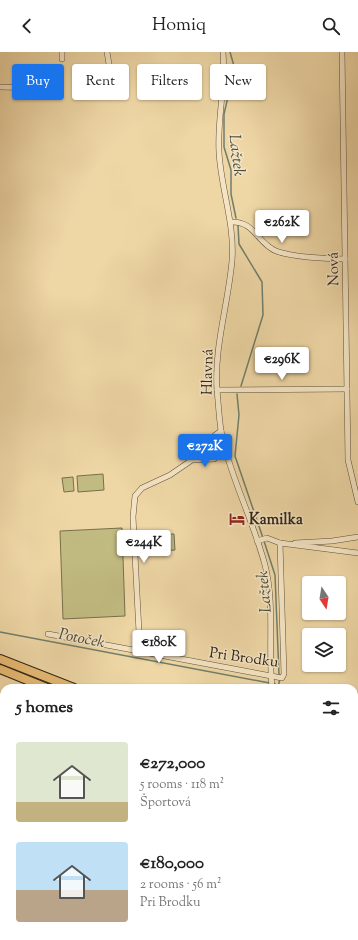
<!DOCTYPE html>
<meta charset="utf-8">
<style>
body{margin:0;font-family:"Sorts Mill Goudy",serif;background:#f6f6f6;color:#222;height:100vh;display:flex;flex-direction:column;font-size:15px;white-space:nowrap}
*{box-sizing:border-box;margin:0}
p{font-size:13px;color:#767676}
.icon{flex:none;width:22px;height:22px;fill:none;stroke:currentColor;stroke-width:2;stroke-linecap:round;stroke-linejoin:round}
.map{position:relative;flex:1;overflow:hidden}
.sheet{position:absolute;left:0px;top:632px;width:358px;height:256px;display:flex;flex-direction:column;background:#fff;border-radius:12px 12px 0 0;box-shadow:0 1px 3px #0004}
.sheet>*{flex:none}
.hud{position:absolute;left:12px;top:12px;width:334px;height:36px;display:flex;gap:8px}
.needle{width:26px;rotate:168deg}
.tools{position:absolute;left:302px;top:524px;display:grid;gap:8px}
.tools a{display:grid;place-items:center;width:44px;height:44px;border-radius:4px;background:#fff;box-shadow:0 1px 3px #0004;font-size:20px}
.price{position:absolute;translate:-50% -34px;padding:0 9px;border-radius:4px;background:#fff;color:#222;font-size:13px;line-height:26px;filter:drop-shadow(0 1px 2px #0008)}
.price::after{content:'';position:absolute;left:50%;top:24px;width:12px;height:9px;margin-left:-6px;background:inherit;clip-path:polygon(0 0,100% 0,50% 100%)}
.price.selected{background:#1a73e8;color:#fff}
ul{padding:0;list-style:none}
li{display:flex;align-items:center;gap:12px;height:100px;padding:0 16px}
li span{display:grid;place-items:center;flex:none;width:112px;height:80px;border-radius:4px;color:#555}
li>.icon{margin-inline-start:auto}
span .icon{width:48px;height:48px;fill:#fffc;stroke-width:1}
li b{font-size:17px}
h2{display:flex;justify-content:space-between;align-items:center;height:48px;padding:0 16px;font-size:17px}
.chip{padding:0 14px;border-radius:4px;background:#fff;box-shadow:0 1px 3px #0004;font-size:14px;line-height:36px}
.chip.selected{background:#1a73e8;color:#fff}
header{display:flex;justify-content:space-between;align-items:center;height:52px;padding:0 16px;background:#fff;font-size:18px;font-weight:600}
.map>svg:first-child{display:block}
.green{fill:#c1bb81;stroke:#78704c}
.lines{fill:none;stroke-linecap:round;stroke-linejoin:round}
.stream{stroke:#6f7e6b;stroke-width:1.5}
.minor-casing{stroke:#5f503b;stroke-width:6}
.highway-casing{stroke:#2f2418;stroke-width:10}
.minor{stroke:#f4e4c4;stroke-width:5}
.highway{stroke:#e7bb72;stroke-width:8}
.labels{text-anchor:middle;stroke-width:3;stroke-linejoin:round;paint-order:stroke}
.street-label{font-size:15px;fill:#2f2418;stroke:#f4e4c4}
.poi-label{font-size:15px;font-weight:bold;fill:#2f2418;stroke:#f4e4c4;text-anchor:start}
.water-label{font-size:16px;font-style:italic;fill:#4a4a3b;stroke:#f4e4c4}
</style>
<header><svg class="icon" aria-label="back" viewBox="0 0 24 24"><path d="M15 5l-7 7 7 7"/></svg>Homiq<svg class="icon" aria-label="search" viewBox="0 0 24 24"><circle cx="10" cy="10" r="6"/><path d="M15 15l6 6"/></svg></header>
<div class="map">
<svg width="358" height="888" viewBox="0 0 358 888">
<rect width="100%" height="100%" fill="#eed6a5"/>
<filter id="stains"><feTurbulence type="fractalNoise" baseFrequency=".005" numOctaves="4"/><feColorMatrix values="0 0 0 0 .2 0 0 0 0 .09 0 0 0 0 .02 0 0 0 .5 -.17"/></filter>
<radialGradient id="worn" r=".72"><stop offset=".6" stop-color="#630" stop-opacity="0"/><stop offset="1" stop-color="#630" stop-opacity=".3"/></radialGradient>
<!-- green -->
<g class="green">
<path d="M 103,422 L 104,438 L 78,440 L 77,424 Z"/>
<path d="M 73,425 L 74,439 L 64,440 L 62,426 Z"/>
<path d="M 122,476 L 125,564 L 63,567 L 60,479 Z"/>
<path d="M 174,482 L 175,498 L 143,500 L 142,483 Z"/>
</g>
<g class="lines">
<!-- stream -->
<g class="stream">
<path d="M 230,0 L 234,14"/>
<path d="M 234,19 L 224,62 L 224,95 L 231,118 L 231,142 L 236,166"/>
<path d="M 238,173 L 239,192 L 262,230 L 263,263 L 241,334"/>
<path d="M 237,342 L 239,363 L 235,404 L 263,486"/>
<path d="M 264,489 L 275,523 L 279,623"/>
<path d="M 0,580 L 275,632 L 278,635"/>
<path d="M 280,627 L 278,635 L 288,636"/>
<path d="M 354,651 L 358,652"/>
</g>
<defs>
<g id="minor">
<path d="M 62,0 L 62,7"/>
<path d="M 107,0 L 109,12"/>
<path d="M 223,0 C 226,33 217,67 219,100 C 221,137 235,172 232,209 C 228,253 214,295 217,338 C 219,356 219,376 224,393 C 235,434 254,472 265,513 C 275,553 268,595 272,636"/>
<path d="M 342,0 L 348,408 L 358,450"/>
<path d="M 0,35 L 45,36"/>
<path d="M 231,170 C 255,169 257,191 276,199 C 292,205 327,207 345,207"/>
<path d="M 217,338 L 347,337"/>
<path d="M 280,491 L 358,501"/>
<path d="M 295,491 L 332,489 L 358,485"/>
<path d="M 48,582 L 282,626 L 284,622 L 280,491 L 267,486 L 257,489"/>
<path d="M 140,599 L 133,465 L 135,444 L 142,436 L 170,423 L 192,408 L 214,407 L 214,384 L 221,379"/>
<path d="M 354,695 L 358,695"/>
<path d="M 354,826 L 358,825"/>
<path d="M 283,888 L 284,884"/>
</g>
<g id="highway">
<path d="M 0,607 L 74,636"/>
<path d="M 0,617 L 47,636"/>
<path d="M 354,745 L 358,747"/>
<path d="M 354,757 L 358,758"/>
</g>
</defs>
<!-- minor casing -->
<use href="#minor" class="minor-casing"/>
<!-- highway casing -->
<use href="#highway" class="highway-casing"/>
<!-- minor -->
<use href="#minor" class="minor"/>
<!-- highway -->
<use href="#highway" class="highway"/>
</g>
<!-- icons -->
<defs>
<symbol id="hotel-bare" viewBox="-9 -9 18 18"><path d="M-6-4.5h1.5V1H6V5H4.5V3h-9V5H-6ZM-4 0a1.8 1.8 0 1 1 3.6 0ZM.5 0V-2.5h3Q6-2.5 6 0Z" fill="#8f2418" stroke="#f4e4c4" stroke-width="2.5" paint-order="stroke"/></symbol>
</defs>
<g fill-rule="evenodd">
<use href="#hotel-bare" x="226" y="456" width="22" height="22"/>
</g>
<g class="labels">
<!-- street labels -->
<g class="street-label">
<text transform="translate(333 217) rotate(-91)" y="5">Nová</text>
<text transform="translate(207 320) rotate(-89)" y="5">Hlavná</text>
<text transform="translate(244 605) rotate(8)" y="5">Pri Brodku</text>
</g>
<!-- poi labels -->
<g class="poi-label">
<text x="249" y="472">Kamilka</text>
</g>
<!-- water labels -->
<g class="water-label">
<text transform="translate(238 103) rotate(83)" y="6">Lažtek</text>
<text transform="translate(263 540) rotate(-95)" y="6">Lažtek</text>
<text transform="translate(82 585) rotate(11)" y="6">Potoček</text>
</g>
</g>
<rect width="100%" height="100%" filter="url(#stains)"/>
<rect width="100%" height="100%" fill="url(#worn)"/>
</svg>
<div class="tools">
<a><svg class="needle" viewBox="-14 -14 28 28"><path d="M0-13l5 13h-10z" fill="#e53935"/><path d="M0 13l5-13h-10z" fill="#767676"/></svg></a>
<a><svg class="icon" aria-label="layers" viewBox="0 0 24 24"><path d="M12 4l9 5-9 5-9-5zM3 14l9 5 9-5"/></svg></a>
</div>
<b class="price" style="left:282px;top:192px">€262K</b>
<b class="price" style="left:282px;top:329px">€296K</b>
<b class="price selected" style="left:205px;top:416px">€272K</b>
<b class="price" style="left:144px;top:512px">€244K</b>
<b class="price" style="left:159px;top:612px">€180K</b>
<div class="hud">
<a class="chip selected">Buy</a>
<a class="chip">Rent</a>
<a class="chip">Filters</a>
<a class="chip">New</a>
</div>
<section class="sheet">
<h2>5 homes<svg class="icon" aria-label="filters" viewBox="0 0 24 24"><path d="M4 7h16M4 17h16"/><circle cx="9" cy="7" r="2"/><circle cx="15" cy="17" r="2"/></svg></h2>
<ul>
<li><span style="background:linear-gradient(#dfe7d0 75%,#c2b280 0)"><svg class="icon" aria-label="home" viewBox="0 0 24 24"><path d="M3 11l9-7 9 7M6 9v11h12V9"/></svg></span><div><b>€272,000</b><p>5 rooms · 118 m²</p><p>Športová</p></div></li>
<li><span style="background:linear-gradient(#bfe0f5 60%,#b9a48a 0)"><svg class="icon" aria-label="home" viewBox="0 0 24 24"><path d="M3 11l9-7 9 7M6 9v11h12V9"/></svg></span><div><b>€180,000</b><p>2 rooms · 56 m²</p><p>Pri Brodku</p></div></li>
</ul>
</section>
</div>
